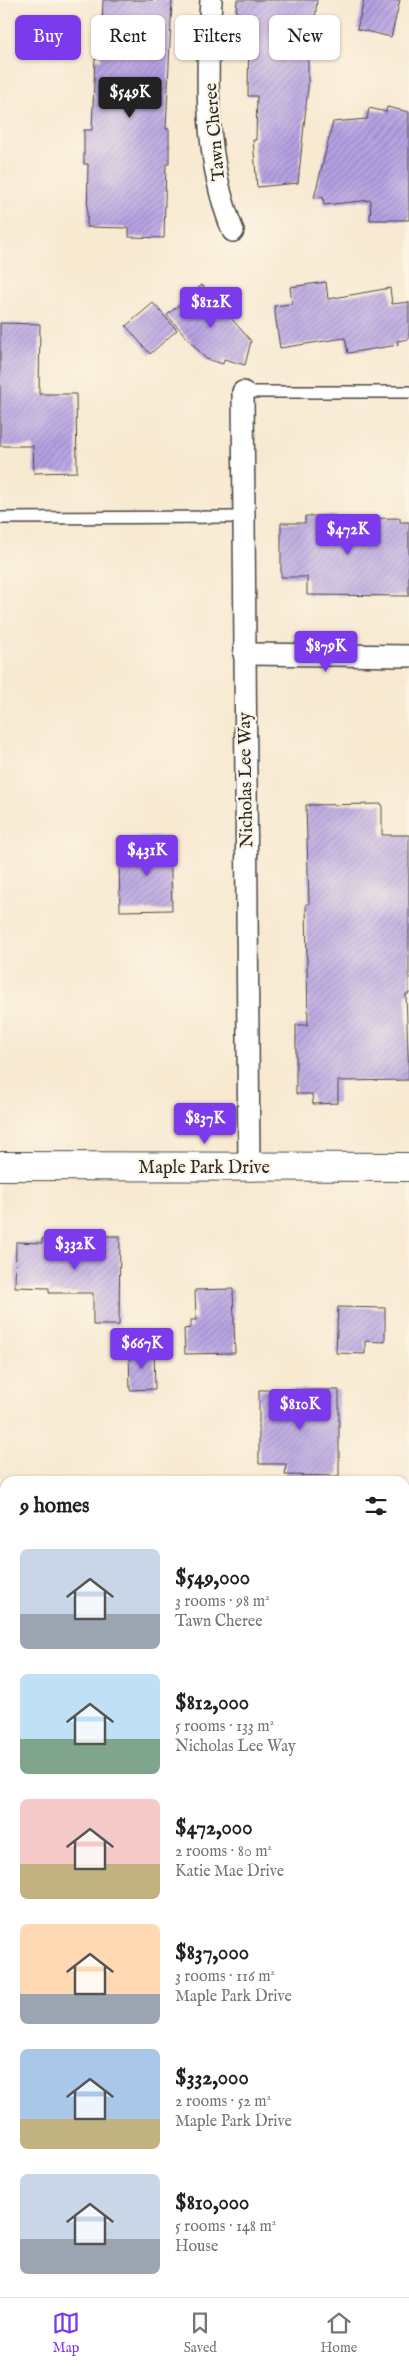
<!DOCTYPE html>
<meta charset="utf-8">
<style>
body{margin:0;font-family:"IM FELL English",serif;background:#f2f2f2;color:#202124;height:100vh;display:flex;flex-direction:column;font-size:19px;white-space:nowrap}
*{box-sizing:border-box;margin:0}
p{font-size:16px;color:#757577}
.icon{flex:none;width:28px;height:28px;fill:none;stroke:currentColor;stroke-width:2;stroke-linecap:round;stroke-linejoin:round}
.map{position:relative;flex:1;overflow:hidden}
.side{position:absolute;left:0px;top:1476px;width:410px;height:821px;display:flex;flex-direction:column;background:#fff;border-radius:15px 15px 0 0;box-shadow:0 1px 4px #0004}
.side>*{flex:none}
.guide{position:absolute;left:15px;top:15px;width:380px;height:45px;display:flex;gap:10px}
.price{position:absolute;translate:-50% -42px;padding:0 11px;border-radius:5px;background:#7c3aed;color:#fff;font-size:16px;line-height:32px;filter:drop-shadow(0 1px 2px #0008)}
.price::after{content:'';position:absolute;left:50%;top:30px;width:15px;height:11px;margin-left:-8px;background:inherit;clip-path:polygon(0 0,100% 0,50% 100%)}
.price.active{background:#222;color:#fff}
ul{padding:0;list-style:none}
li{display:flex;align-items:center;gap:15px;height:125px;padding:0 20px}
li span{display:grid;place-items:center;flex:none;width:140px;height:100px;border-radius:8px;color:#555}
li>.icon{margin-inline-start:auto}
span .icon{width:60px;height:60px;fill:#fffc;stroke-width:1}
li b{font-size:21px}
h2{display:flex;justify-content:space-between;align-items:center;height:60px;padding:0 20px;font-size:21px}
.pill{padding:0 18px;border-radius:8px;background:#fff;box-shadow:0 1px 4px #0004;font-size:18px;line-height:45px}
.pill.active{background:#7c3aed;color:#fff}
.dock{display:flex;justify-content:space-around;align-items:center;height:70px;border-top:1px solid #e0e0e0;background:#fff;font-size:14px;color:#757577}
.dock a{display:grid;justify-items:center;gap:2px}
.dock .active{color:#7c3aed}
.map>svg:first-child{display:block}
.building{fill:url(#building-hatch)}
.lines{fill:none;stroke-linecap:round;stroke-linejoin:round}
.lane-casing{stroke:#4a4844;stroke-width:14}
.street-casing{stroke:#4a4844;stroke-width:24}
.secondary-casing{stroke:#4a4844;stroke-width:30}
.lane{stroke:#fff;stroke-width:11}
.street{stroke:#fff;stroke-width:21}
.secondary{stroke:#fff;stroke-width:28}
.labels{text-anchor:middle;stroke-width:4.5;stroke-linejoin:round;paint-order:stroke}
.street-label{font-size:18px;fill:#2b2b2b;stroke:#fcf5e5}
</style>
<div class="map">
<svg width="409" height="2297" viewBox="0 0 409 2297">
<defs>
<pattern id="building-hatch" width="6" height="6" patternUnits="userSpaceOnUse" patternTransform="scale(1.25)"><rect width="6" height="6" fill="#b5a0e3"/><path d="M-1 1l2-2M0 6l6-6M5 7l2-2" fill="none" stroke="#9383b8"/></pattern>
</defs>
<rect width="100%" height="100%" fill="#fcf5e5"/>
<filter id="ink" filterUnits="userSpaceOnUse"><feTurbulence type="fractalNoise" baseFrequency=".02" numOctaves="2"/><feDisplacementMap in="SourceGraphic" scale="10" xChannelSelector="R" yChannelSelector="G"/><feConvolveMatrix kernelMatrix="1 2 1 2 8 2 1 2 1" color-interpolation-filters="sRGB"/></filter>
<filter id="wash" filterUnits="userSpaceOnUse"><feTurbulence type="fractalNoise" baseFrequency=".0096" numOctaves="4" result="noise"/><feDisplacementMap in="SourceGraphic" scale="20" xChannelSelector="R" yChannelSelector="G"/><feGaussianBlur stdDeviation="1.12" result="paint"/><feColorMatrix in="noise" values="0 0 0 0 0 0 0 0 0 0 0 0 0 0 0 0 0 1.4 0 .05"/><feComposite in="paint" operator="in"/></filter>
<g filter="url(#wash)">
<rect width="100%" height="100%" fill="#f8e9d1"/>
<g id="blocks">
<!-- building -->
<g class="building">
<path d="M 103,0 L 172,0 L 166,129 L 169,129 L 169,164 L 166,164 L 164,238 L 129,237 L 129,228 L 87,227 L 88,164 L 84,164 L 84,130 L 92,130 L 95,59 L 101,59 Z"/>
<path d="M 237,0 L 317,0 L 314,31 L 308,31 L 308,87 L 298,183 L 257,187 L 253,140 L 256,140 L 257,96 L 248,96 L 249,25 L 235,24 Z"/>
<path d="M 364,0 L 400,0 L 391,37 L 357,29 Z"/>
<path d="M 387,107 L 409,112 L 409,220 L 370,220 L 371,200 L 324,205 L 323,197 L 314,198 L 333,122 L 367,119 L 369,108 L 386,112 Z"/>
<path d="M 326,282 L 328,299 L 390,288 L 392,304 L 409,302 L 409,339 L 397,341 L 398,345 L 348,353 L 345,338 L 280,348 L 274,306 L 292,304 L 290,287 Z"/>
<path d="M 202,285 L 251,341 L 245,365 L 224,359 L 223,364 L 206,359 L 167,315 Z"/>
<path d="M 153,303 L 177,330 L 150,354 L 126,326 Z"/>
<path d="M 0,323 L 40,324 L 39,394 L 76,394 L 77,472 L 34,473 L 33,446 L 0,446 Z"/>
<path d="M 305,516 L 336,516 L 336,519 L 400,518 L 400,522 L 409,522 L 409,596 L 307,595 L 307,577 L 281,577 L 281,523 L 305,523 Z"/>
<path d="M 382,804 L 382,835 L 409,835 L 409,994 L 406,994 L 409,1080 L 338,1081 L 338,1103 L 313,1104 L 312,1094 L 296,1094 L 296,1025 L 308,1025 L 306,904 L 309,904 L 306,805 Z"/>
<path d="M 170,837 L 172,910 L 120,911 L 119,858 L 136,858 L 135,838 Z"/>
<path d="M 76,1236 L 120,1236 L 119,1325 L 93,1325 L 93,1293 L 49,1293 L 49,1288 L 15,1287 L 16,1242 L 42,1243 L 42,1239 L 76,1240 Z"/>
<path d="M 233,1289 L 235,1353 L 185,1354 L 184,1329 L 191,1328 L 191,1320 L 196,1320 L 195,1290 Z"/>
<path d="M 338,1307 L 385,1308 L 385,1342 L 365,1341 L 365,1354 L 336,1353 Z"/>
<path d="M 154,1351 L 155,1389 L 130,1390 L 129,1352 Z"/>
<path d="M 259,1390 L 339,1390 L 339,1476 L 285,1475 L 286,1464 L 259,1464 Z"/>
</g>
</g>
</g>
<g filter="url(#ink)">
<use href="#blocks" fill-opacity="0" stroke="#4a4844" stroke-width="1"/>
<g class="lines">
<defs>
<g id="lane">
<path d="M 243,392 L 409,392"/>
<path d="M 0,518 L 243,517"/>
</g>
<g id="street">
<path d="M 211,0 C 206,76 204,160 233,231"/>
<path d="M 243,392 L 249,1167"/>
<path d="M 244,654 L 409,656"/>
<path d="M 405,1989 L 409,1989"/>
<path d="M 0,2120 L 5,2120"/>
<path d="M 288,2297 L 288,2292"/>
</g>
<path id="secondary" d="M 0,1166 L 409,1167"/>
</defs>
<!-- lane casing -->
<use href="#lane" class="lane-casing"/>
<!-- street casing -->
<use href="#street" class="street-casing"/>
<!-- secondary casing -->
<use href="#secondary" class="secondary-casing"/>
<!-- lane -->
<use href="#lane" class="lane"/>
<!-- street -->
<use href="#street" class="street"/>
<!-- secondary -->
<use href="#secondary" class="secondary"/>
</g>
</g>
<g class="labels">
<!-- street labels -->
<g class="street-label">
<text transform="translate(214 132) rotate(-95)" y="6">Tawn Cheree</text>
<text transform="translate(245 780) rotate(-91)" y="6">Nicholas Lee Way</text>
<text x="204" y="1173">Maple Park Drive</text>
</g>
</g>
</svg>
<b class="price active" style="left:130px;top:119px">$549K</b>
<b class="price" style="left:211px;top:329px">$812K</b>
<b class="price" style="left:348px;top:556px">$472K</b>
<b class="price" style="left:326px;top:673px">$879K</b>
<b class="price" style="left:147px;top:877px">$431K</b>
<b class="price" style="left:205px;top:1145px">$837K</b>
<b class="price" style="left:75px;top:1271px">$332K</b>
<b class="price" style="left:142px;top:1370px">$667K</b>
<b class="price" style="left:300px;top:1431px">$810K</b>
<div class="guide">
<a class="pill active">Buy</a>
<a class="pill">Rent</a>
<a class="pill">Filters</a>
<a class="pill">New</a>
</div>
<section class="side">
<h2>9 homes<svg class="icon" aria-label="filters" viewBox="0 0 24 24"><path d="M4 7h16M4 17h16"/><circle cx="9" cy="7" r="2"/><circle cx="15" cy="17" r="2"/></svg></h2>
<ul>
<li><span style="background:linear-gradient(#c9d6e8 65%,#9aa5b1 0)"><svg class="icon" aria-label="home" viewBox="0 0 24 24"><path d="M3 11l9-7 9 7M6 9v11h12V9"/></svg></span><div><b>$549,000</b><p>3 rooms · 98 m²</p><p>Tawn Cheree</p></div></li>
<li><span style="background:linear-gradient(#bfe0f5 65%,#7fa58c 0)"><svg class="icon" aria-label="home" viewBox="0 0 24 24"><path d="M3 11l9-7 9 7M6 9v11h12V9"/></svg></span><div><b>$812,000</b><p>5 rooms · 133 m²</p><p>Nicholas Lee Way</p></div></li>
<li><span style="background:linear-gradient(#f6c9c9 65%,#c2b280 0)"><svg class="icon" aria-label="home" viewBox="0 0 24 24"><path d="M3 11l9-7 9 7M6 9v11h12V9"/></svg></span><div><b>$472,000</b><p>2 rooms · 80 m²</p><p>Katie Mae Drive</p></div></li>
<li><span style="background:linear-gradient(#ffd9b3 70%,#9aa5b1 0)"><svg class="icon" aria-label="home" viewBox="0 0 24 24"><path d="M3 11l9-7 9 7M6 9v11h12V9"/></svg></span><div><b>$837,000</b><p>3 rooms · 116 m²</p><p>Maple Park Drive</p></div></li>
<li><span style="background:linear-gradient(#a9c7e8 70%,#c2b280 0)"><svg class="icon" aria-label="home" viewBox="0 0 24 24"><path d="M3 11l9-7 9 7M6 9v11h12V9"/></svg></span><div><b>$332,000</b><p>2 rooms · 52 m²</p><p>Maple Park Drive</p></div></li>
<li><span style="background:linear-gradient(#c9d6e8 65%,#9aa5b1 0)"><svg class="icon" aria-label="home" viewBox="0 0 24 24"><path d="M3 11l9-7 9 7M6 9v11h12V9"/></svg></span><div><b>$810,000</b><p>5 rooms · 148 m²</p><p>House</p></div></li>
</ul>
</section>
</div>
<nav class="dock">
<a class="active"><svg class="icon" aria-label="map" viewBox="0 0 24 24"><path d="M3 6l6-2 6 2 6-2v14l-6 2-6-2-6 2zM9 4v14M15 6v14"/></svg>Map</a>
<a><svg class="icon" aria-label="saved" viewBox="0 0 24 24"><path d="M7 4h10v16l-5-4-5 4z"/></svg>Saved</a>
<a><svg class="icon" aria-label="home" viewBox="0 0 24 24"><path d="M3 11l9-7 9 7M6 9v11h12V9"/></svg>Home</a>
</nav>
